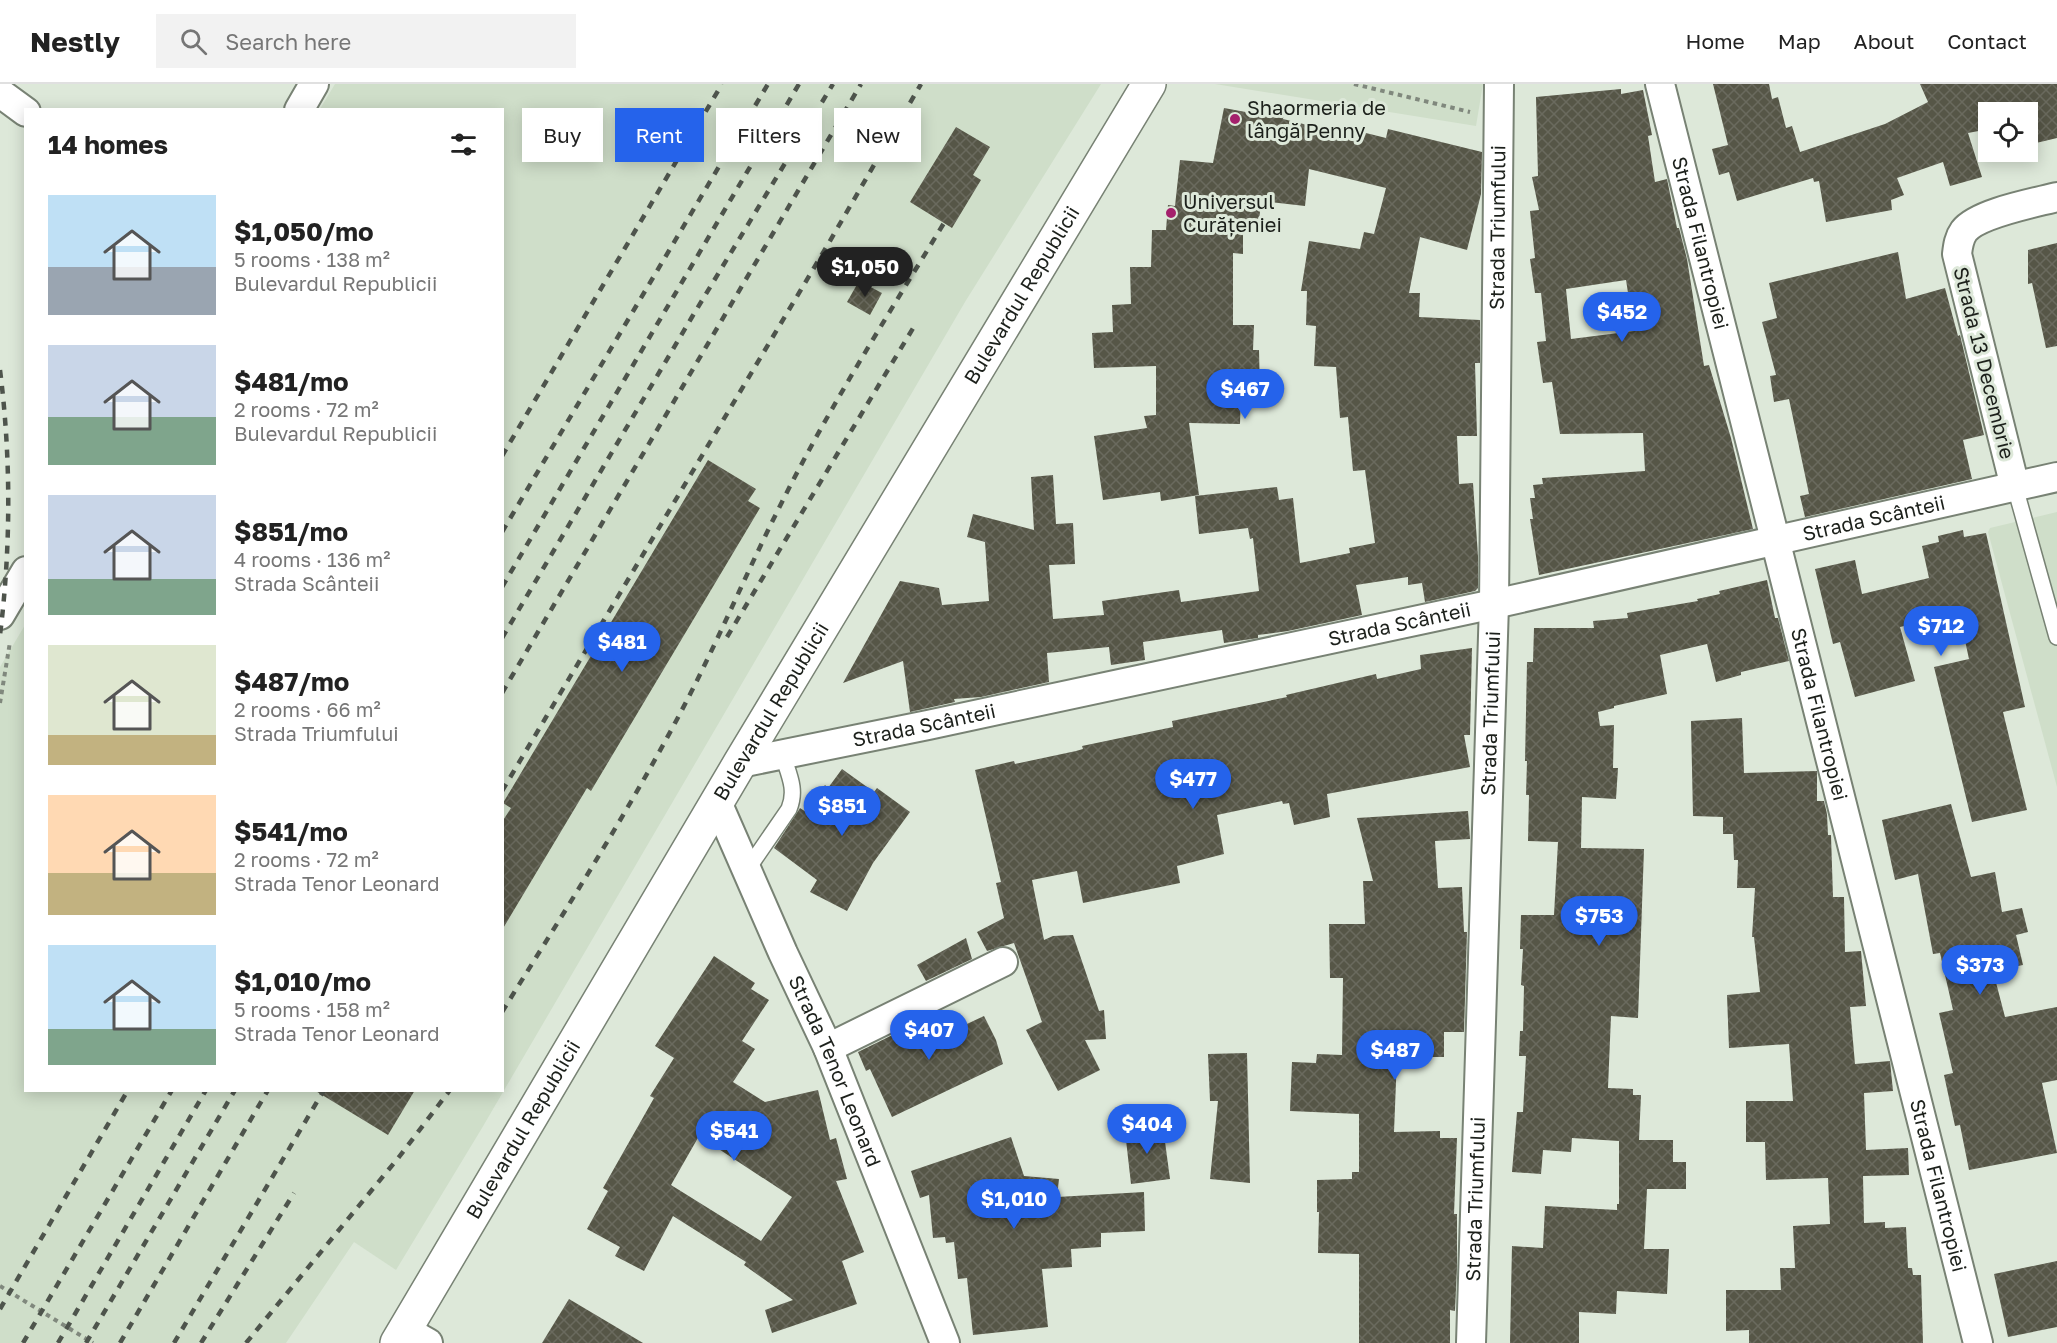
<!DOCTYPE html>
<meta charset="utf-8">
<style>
body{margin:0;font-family:"Golos Text",sans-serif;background:#f2f2f2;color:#222;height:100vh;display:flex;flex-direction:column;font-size:22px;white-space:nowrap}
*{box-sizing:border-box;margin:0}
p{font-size:20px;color:#767676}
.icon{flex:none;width:33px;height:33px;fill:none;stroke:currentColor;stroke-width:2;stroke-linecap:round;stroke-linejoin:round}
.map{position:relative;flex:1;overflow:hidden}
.panel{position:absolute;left:24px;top:24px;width:480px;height:984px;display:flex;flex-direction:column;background:#fff;border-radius:0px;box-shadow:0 3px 15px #0003}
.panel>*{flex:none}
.banner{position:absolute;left:522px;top:24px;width:570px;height:54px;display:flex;gap:12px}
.controls{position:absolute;left:1978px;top:18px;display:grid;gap:12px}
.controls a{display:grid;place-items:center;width:60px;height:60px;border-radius:0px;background:#fff;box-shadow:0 3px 15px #0003;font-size:30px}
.price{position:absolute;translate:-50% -51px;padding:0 14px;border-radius:21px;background:#2563eb;color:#fff;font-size:20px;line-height:39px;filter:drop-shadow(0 2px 3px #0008)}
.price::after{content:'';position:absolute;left:50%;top:36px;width:18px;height:14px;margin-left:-9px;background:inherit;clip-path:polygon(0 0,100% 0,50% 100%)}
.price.current{background:#222;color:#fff}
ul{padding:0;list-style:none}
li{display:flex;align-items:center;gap:18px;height:150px;padding:0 24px}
li span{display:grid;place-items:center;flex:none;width:168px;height:120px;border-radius:0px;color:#555}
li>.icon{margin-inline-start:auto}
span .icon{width:72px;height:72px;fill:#fffc;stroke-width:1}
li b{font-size:26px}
h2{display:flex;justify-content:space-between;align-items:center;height:72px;padding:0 24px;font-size:26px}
.chip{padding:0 21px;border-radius:0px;background:#fff;box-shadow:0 3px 15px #0003;font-size:21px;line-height:54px}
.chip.current{background:#2563eb;color:#fff}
header{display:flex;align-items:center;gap:36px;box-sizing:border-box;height:84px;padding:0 30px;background:#fff;border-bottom:2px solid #e0e0e0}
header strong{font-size:28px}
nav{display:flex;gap:33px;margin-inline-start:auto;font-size:21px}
.search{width:420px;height:54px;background:#f2f2f2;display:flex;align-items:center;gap:15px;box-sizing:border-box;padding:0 21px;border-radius:0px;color:#767676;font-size:22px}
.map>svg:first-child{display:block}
.built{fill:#cfdec9}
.building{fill:url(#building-cross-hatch);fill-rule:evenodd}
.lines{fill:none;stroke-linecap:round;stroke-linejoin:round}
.lane-casing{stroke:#788274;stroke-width:18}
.street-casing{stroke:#788274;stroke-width:32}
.secondary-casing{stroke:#788274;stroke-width:36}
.path{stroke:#80887d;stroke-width:4;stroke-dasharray:4.5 4.5;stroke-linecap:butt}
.lane{stroke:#fff;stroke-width:15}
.street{stroke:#fff;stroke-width:28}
.secondary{stroke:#fff;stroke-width:33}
.rail{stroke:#4e544c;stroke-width:4.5;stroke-dasharray:8 8;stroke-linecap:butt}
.poi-dot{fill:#a4206c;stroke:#dde8d9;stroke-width:2}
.labels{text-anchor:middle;stroke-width:6;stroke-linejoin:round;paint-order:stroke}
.poi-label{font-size:20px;fill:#1c201b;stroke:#dde8d9;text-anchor:start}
.street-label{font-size:20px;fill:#1c201b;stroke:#dde8d9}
</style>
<header>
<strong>Nestly</strong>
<div class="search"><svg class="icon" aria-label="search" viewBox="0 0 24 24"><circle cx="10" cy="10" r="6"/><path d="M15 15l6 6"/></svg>Search here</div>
<nav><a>Home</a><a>Map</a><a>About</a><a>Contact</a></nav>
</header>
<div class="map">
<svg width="2057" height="1259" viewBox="0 0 2057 1259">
<defs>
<pattern id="building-cross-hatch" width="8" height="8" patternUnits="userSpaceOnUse" patternTransform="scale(1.5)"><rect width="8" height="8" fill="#565647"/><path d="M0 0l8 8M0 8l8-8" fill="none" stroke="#6a6a5e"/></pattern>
</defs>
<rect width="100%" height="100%" fill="#dde8d9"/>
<!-- built -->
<g class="built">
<path d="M 335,0 L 1101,0 L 965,218 L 482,1044 L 396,1186 L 354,1158 L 286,1259 L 0,1259 L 0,583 L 25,541 L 26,1006 L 502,1006 L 502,26 L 320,25 Z"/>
<path d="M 1215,0 L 1483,0 L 1476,42 Z"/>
<path d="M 2057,428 L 2057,703 L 1988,448 L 1990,444 Z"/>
</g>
<!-- building -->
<g class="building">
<path d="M 1713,0 L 1769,0 L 1772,15 L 1778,13 L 1786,44 L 1792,42 L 1800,68 L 1885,40 L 1928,18 L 1920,0 L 2057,0 L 2057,54 L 2028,61 L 2028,28 L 1989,28 L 1989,45 L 1968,49 L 1982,93 L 1950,102 L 1943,78 L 1897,94 L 1904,111 L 1891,116 L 1892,126 L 1826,138 L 1819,97 L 1814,98 L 1813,94 L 1737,117 L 1729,88 L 1719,91 L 1712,65 L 1728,61 Z"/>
<path d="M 1621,5 L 1621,10 L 1643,6 L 1652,51 L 1648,52 L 1655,98 L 1667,95 L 1677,144 L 1679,144 L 1687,175 L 1704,282 L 1709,281 L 1731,354 L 1753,445 L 1539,491 L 1530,435 L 1533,435 L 1530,414 L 1535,414 L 1533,401 L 1543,400 L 1542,394 L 1645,387 L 1643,349 L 1560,350 L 1552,298 L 1543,299 L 1537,258 L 1546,257 L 1541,209 L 1535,209 L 1530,175 L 1535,174 L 1530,127 L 1539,126 L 1532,93 L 1538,92 L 1536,13 ZM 1626,196 L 1634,247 L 1571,255 L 1566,205 Z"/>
<path d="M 1253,19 L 1285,25 L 1283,35 L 1348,51 L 1350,45 L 1386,54 L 1388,45 L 1482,68 L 1481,110 L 1467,166 L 1420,153 L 1409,209 L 1420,209 L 1419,233 L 1480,236 L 1480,279 L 1475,279 L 1477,352 L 1457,352 L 1459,400 L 1473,399 L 1478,472 L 1478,504 L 1475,507 L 1425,518 L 1422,499 L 1408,501 L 1408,493 L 1356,501 L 1362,531 L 1288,547 L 1258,551 L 1258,554 L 1224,559 L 1222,546 L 1143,558 L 1145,576 L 1111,581 L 1109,563 L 1047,569 L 1049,598 L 981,613 L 954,615 L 955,618 L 910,628 L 903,577 L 843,599 L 900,497 L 939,504 L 942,521 L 989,517 L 985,458 L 967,453 L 973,430 L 1034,446 L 1031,393 L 1053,391 L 1056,440 L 1073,439 L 1075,480 L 1049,481 L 1053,535 L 1104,531 L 1102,517 L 1179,506 L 1181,518 L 1259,507 L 1253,454 L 1250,455 L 1248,444 L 1199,450 L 1195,412 L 1277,403 L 1279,416 L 1293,414 L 1300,479 L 1350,469 L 1349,464 L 1375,459 L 1365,386 L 1353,387 L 1348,333 L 1340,334 L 1336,283 L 1314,282 L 1316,242 L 1306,241 L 1307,207 L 1301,207 L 1309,157 L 1360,165 L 1364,148 L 1374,150 L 1386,104 L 1309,85 L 1305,122 L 1261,117 L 1258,148 L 1243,147 L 1243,170 L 1233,169 L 1233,241 L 1254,241 L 1253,266 L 1259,266 L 1260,310 L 1241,310 L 1240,340 L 1189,339 L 1199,411 L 1161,417 L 1160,408 L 1103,416 L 1094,352 L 1147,344 L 1144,332 L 1156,331 L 1156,282 L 1094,284 L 1092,249 L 1113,248 L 1112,221 L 1131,220 L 1130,183 L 1151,183 L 1152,146 L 1166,146 L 1168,121 L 1175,122 L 1180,76 L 1213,79 L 1224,24 L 1251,29 Z"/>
<path d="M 956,43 L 990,63 L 973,91 L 981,96 L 952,144 L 910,118 Z"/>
<path d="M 2057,159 L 2057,262 L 2046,264 L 2032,199 L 2028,200 L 2028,166 Z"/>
<path d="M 1898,168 L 1906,215 L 1945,204 L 1958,252 L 1960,251 L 1984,351 L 1963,356 L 1972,395 L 1805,433 L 1800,412 L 1809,410 L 1789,315 L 1774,318 L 1770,292 L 1776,291 L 1762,238 L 1777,234 L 1769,199 Z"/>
<path d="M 859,197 L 882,209 L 870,231 L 847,218 Z"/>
<path d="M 708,376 L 756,405 L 748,417 L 760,424 L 591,707 L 587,704 L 502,846 L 502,738 L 511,724 L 503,719 Z"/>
<path d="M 1963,446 L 1964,453 L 1986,449 L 2025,623 L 2003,628 L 2027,726 L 1972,738 L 1934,583 L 1969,575 L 1959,529 L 1900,543 L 1915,597 L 1855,613 L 1840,558 L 1833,560 L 1815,485 L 1855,476 L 1862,510 L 1929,494 L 1922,462 L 1939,458 L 1938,452 Z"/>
<path d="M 1767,496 L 1775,534 L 1778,534 L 1789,577 L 1741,588 L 1741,591 L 1716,598 L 1707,560 L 1660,571 L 1667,610 L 1614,622 L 1614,624 L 1598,628 L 1600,642 L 1614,641 L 1613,684 L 1618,684 L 1616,715 L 1582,713 L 1581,764 L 1644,765 L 1638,934 L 1611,932 L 1608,1004 L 1633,1005 L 1633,1011 L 1641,1011 L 1639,1056 L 1673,1056 L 1673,1078 L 1686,1078 L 1686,1105 L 1647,1105 L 1644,1165 L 1669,1165 L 1667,1210 L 1617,1207 L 1616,1230 L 1579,1228 L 1579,1259 L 1510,1259 L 1512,1162 L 1543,1164 L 1545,1122 L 1617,1126 L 1617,1120 L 1619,1120 L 1619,1057 L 1572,1054 L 1571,1068 L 1543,1066 L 1541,1090 L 1512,1088 L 1517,1028 L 1523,1028 L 1526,972 L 1519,972 L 1520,947 L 1523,947 L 1524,902 L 1521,901 L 1523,865 L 1520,865 L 1521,831 L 1554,831 L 1558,758 L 1528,757 L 1529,711 L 1526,711 L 1527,677 L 1525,677 L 1527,578 L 1533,578 L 1534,544 L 1594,544 L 1593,537 L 1628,534 L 1627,529 L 1698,517 L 1697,515 L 1720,510 L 1719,507 Z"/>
<path d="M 1472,564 L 1470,651 L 1464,651 L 1470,683 L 1327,710 L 1330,733 L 1294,741 L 1289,719 L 1283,720 L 1282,717 L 1217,731 L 1224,770 L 1177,782 L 1180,799 L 1083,819 L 1077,787 L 1032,796 L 1044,856 L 1053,852 L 1073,851 L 1099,927 L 1104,926 L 1106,955 L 1085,956 L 1100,986 L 1058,1007 L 1026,946 L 1042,938 L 1014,859 L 987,867 L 977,848 L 1004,834 L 996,799 L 1001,798 L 975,686 L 1014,677 L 1015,680 L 1076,667 L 1083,665 L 1082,662 L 1173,643 L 1172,637 L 1287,613 L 1286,611 L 1376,590 L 1377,595 L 1421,585 L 1420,571 Z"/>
<path d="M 1742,634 L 1744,689 L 1817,687 L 1817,717 L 1824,717 L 1827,730 L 1828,751 L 1831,751 L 1833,813 L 1844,813 L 1845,868 L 1861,867 L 1866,922 L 1850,923 L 1855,980 L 1890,977 L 1893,1007 L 1864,1009 L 1866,1066 L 1908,1064 L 1909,1091 L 1863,1092 L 1864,1139 L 1885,1138 L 1885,1144 L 1906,1143 L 1908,1184 L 1912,1184 L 1913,1191 L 1921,1191 L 1923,1259 L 1749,1259 L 1749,1246 L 1726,1247 L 1726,1206 L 1781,1206 L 1780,1184 L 1795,1184 L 1793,1142 L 1830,1140 L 1828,1094 L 1766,1096 L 1765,1058 L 1746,1058 L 1746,1017 L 1793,1017 L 1789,960 L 1729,964 L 1727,911 L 1760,908 L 1754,853 L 1752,853 L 1755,804 L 1737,804 L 1738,776 L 1734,776 L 1733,750 L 1723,750 L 1723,733 L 1693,732 L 1691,637 Z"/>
<path d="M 842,685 L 874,708 L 877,704 L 910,728 L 873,779 L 847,827 L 810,808 L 817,796 L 774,764 L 800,724 L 806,728 L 825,701 L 828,704 Z"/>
<path d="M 1951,720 L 1971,793 L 1995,788 L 2002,828 L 2022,824 L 2028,848 L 2016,851 L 2023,881 L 1993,887 L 2005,933 L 2057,923 L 2057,996 L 2042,999 L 2057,1069 L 1969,1086 L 1960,1041 L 1955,1042 L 1944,991 L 1953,989 L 1939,929 L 1953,926 L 1940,869 L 1933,870 L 1918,790 L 1895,796 L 1882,736 Z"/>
<path d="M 1468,727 L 1470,755 L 1435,757 L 1438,804 L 1462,803 L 1464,848 L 1467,848 L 1464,948 L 1444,948 L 1444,973 L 1397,973 L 1394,1048 L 1440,1047 L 1440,1054 L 1457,1054 L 1454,1130 L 1457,1130 L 1457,1183 L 1455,1227 L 1450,1226 L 1450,1259 L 1359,1259 L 1359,1170 L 1318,1169 L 1319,1128 L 1317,1128 L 1317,1096 L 1352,1095 L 1352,1088 L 1359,1088 L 1359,1030 L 1290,1027 L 1292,978 L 1316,979 L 1317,970 L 1342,971 L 1343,894 L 1330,894 L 1329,840 L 1365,840 L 1363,797 L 1373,797 L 1357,734 Z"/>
<path d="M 966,854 L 972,875 L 926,897 L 917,881 Z"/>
<path d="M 714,872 L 755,899 L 751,905 L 769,916 L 742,957 L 755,965 L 733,998 L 765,1018 L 818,1006 L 830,1056 L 836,1054 L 847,1095 L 836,1097 L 864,1168 L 842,1177 L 857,1220 L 772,1249 L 765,1226 L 793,1216 L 744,1181 L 746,1178 L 673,1132 L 644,1187 L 615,1172 L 620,1163 L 587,1145 L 608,1107 L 603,1104 L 654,1014 L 650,1012 L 674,974 L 655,962 ZM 699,1052 L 792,1113 L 761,1157 L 671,1101 Z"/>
<path d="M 931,932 L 941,952 L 984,932 L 996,956 L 1003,980 L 892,1033 L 870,985 L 866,987 L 858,968 Z"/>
<path d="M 1247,969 L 1250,1099 L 1210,1095 L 1218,1017 L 1210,1017 L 1208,970 Z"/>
<path d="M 314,1006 L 415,1006 L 388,1051 Z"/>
<path d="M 1163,1043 L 1170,1095 L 1131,1100 L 1125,1047 Z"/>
<path d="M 1011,1053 L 1024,1092 L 1059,1095 L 1057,1113 L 1144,1108 L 1145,1147 L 1101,1149 L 1101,1163 L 1071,1165 L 1072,1183 L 1042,1185 L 1048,1243 L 973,1251 L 967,1194 L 958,1195 L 954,1158 L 946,1159 L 945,1153 L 933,1154 L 929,1111 L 920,1114 L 911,1087 Z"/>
<path d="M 2057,1177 L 2057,1243 L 2008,1253 L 1994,1190 Z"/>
<path d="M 569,1215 L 643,1259 L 542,1259 Z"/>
</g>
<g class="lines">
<defs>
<g id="lane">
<path d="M 2015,403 L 2057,553"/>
<path d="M 747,786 L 789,725 C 797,706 789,691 783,672"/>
</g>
<g id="street">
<path id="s1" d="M 1660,0 L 1978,1259"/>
<path d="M 0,9 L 26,28"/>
<path d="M 299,26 L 314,0"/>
<path d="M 2015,403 L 1957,170 C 1958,161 1959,154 1964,147 C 1978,129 2034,119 2057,113"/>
<path d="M 0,531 L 26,487"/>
<path id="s2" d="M 740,679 L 928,641 L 1494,520 L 2057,393"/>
<path id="s3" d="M 717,718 L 783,869 L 828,964 L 945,1259"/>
<path d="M 828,964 L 1003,878"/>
<path d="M 405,1246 L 428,1259"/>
<path id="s4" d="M 1471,1259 L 1494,520 L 1499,0"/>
</g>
<g id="secondary">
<path id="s5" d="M 397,1259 L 740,679 L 1149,0"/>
</g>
</defs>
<!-- lane casing -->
<use href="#lane" class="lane-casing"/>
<!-- street casing -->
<use href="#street" class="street-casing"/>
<!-- secondary casing -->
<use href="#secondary" class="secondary-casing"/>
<!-- path -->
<g class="path">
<path d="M 1354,0 L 1470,28"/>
<path d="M 0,619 L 10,558"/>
<path d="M 0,1202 L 93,1259"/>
</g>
<!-- lane -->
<use href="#lane" class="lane"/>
<!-- street -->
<use href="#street" class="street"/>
<!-- secondary -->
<use href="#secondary" class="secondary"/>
<!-- rail -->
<g class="rail">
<path d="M 0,286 C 11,373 11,463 0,551"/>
<path d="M 502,372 L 722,0"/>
<path d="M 502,448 L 768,0"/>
<path d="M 502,503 L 799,0"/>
<path d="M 727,553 L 915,241"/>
<path d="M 502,554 L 692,233 L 833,0"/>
<path d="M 502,609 L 861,0"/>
<path d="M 502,707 L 827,162 L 921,0"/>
<path d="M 502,928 C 561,833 622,738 675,639 C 714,567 745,491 782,418 C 830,322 888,231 944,139"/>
<path d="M 0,1225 L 128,1006"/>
<path d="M 23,1259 L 172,1006"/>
<path d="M 58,1259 L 206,1006"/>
<path d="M 86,1259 L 235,1006"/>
<path d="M 120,1259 L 268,1006"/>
<path d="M 174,1259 L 324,1006"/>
<path d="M 201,1259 L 294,1109"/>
<path d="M 246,1259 L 399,1073 L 450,1006"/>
</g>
</g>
<!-- markers -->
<g class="poi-dot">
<circle cx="1235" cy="35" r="6"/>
<circle cx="1171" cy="129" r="6"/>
</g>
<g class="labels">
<!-- poi labels -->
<g class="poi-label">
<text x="1247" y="31">Shaormeria de<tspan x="1247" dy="23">lângă Penny</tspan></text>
<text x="1183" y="125">Universul<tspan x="1183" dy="23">Curățeniei</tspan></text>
</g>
<!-- street labels -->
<g class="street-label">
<text dy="7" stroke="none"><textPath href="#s4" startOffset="1116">Strada Triumfului</textPath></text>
<text dy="7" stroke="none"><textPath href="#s1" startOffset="164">Strada Filantropiei</textPath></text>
<text dy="7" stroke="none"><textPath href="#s5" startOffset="1220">Bulevardul Republicii</textPath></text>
<text transform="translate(1984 279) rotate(76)" y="7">Strada 13 Decembrie</text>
<text dy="7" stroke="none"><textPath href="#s2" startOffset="1160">Strada Scânteii</textPath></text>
<text dy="7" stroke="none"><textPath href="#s2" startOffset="674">Strada Scânteii</textPath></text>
<text dy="7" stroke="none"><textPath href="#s5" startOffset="734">Bulevardul Republicii</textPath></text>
<text dy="7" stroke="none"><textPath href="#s4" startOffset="630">Strada Triumfului</textPath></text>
<text dy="7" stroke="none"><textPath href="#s1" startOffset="650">Strada Filantropiei</textPath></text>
<text dy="7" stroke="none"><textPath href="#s2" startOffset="188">Strada Scânteii</textPath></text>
<text dy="7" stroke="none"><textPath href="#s3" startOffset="294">Strada Tenor Leonard</textPath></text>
<text dy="7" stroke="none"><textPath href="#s5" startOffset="248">Bulevardul Republicii</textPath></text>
<text dy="7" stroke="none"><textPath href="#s1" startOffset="1136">Strada Filantropiei</textPath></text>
<text dy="7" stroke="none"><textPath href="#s4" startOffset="144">Strada Triumfului</textPath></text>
</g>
</g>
</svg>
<div class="controls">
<a><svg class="icon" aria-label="locate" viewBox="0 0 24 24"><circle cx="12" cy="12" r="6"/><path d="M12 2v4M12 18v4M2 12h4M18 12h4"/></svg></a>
</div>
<b class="price current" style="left:865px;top:214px">$1,050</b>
<b class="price" style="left:1622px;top:259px">$452</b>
<b class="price" style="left:1245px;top:336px">$467</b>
<b class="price" style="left:1941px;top:573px">$712</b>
<b class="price" style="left:622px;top:589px">$481</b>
<b class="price" style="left:1193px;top:726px">$477</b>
<b class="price" style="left:842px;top:753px">$851</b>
<b class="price" style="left:1599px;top:863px">$753</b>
<b class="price" style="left:1980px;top:912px">$373</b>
<b class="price" style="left:929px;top:977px">$407</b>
<b class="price" style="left:1395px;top:997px">$487</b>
<b class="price" style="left:1147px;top:1071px">$404</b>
<b class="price" style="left:734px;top:1078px">$541</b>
<b class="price" style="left:1014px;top:1146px">$1,010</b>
<div class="banner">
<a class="chip">Buy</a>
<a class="chip current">Rent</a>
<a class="chip">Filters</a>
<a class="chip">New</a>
</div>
<section class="panel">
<h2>14 homes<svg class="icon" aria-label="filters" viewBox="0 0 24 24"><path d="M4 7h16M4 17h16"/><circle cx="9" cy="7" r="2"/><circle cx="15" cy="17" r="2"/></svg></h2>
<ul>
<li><span style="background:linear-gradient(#bfe0f5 60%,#9aa5b1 0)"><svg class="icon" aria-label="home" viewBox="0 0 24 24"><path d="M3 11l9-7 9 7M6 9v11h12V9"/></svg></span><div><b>$1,050/mo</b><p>5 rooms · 138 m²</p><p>Bulevardul Republicii</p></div></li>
<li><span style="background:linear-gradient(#c9d6e8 60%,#7fa58c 0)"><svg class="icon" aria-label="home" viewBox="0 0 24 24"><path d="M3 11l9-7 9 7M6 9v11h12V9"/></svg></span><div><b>$481/mo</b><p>2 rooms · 72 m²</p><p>Bulevardul Republicii</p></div></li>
<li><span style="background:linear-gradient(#c9d6e8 70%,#7fa58c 0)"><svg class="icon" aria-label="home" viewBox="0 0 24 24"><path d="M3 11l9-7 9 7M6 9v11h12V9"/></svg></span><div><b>$851/mo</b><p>4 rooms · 136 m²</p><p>Strada Scânteii</p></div></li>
<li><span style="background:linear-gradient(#dfe7d0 75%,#c2b280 0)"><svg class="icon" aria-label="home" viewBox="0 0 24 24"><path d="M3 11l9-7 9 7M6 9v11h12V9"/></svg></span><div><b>$487/mo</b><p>2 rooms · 66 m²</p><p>Strada Triumfului</p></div></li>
<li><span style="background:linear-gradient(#ffd9b3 65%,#c2b280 0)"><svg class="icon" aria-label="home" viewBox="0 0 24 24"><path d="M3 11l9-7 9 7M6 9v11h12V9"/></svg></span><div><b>$541/mo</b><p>2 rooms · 72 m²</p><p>Strada Tenor Leonard</p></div></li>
<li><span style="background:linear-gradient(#bfe0f5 70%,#7fa58c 0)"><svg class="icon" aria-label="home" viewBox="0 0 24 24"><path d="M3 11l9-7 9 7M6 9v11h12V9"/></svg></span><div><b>$1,010/mo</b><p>5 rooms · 158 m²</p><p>Strada Tenor Leonard</p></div></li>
</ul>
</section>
</div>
